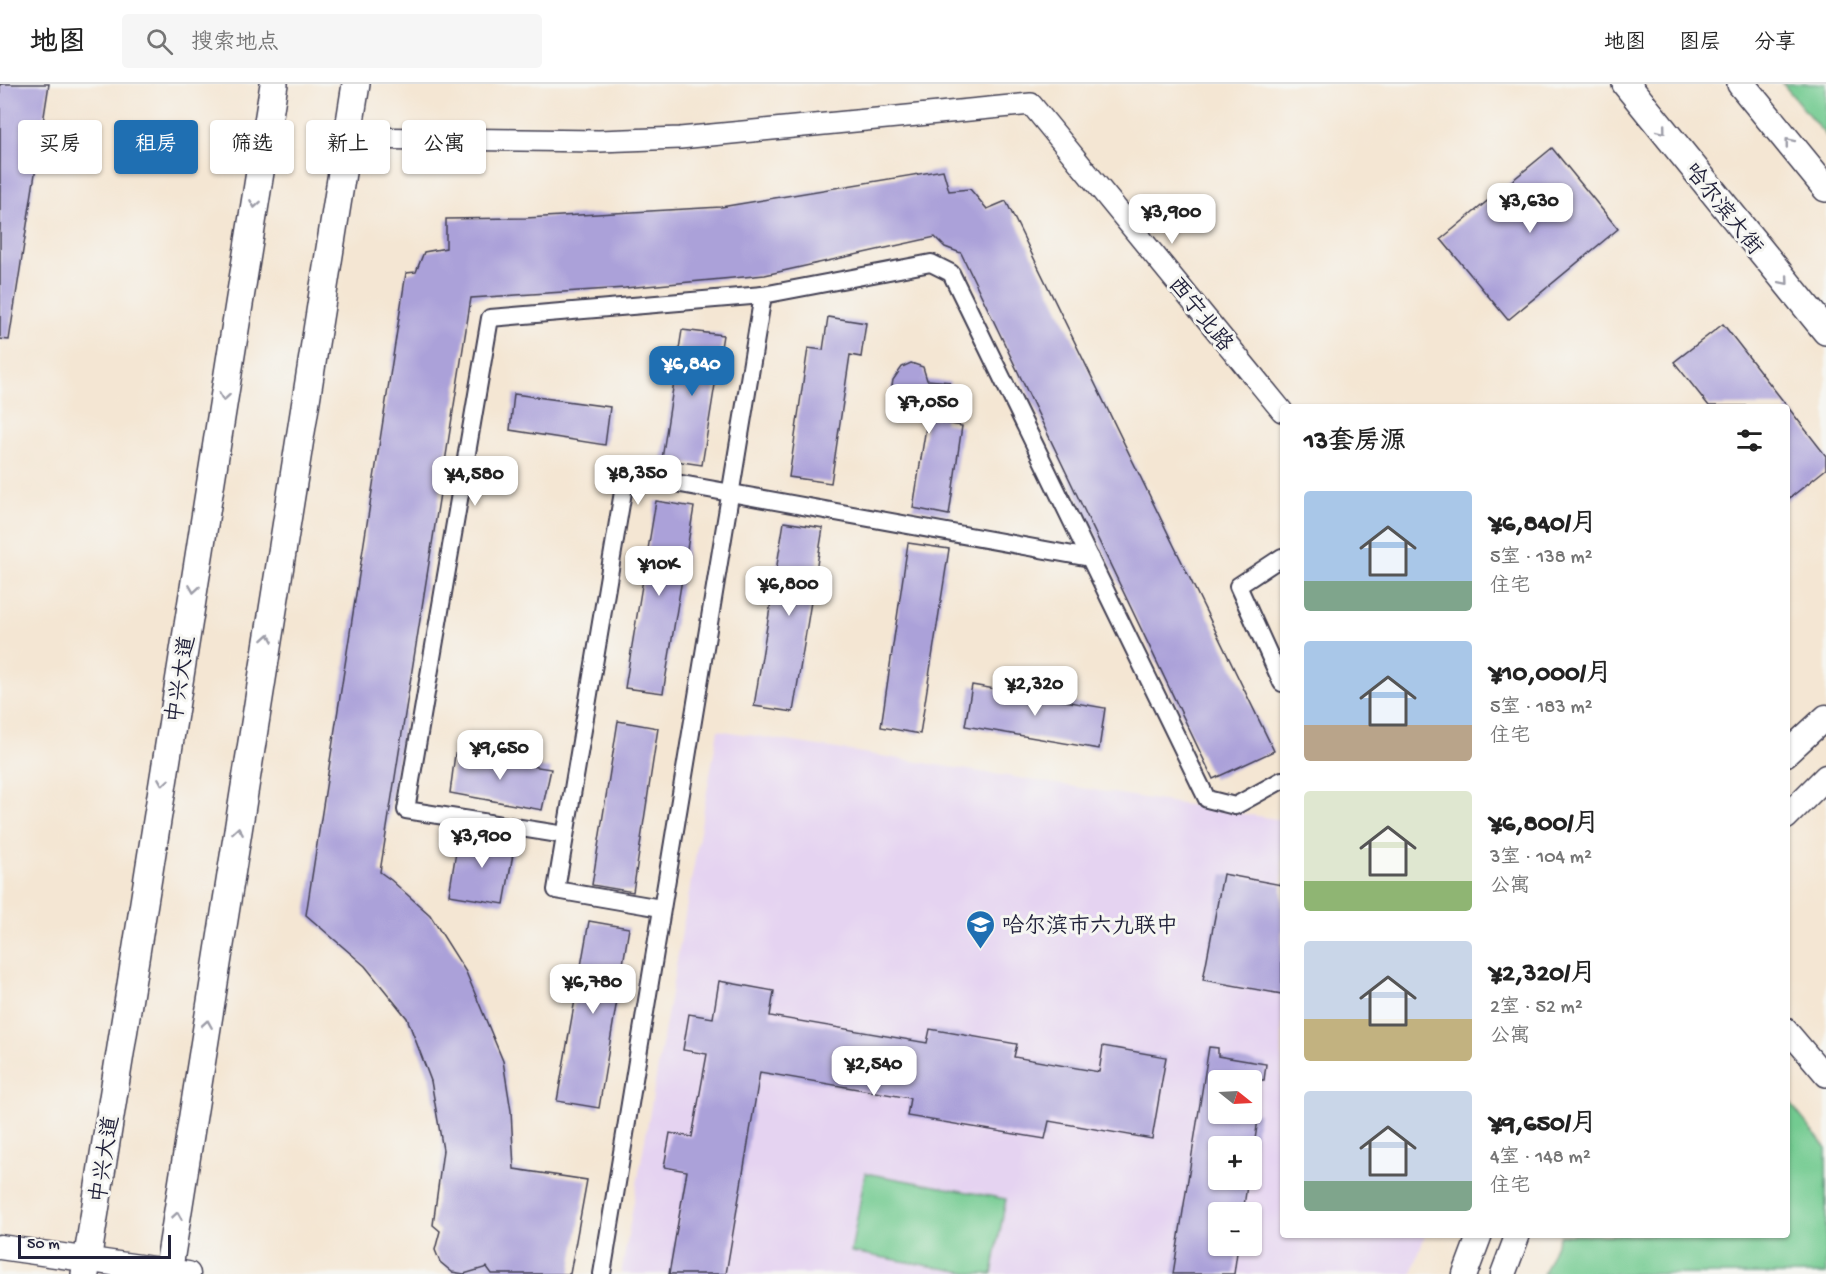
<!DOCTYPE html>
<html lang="zh">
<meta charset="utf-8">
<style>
body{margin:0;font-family:"Gochi Hand","LXGW WenKai TC",sans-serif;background:#f6f6f6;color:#222;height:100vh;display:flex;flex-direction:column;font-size:22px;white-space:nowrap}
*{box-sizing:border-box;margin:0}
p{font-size:20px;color:#767676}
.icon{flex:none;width:33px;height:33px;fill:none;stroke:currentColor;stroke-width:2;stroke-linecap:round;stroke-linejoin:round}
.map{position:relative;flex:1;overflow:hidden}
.sheet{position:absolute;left:1280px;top:320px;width:510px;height:834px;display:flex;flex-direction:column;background:#fff;border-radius:6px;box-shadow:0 2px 4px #0004}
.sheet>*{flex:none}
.banner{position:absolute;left:18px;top:36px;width:570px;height:54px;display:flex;gap:12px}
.needle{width:39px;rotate:108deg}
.tools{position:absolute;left:1208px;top:986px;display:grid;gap:12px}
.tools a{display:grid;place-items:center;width:54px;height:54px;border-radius:6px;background:#fff;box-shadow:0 2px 4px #0004;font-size:30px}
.scale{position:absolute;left:18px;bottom:15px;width:153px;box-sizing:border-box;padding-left:6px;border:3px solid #22223b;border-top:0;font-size:16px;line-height:21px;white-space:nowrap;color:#22223b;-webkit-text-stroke:4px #f6f6f2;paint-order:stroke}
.price{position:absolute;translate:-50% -51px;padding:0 14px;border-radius:12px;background:#fff;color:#222;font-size:20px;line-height:39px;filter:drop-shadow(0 2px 3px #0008)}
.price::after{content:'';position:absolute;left:50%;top:36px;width:18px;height:14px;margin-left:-9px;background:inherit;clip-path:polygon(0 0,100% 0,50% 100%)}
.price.selected{background:#1f6fb2;color:#fff}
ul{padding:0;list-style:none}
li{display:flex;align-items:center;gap:18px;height:150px;padding:0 24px}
li span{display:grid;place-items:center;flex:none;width:168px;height:120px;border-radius:6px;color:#555}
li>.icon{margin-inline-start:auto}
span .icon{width:72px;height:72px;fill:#fffc;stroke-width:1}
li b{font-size:26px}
h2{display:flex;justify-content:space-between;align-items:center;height:72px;padding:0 24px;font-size:26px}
.pill{padding:0 21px;border-radius:6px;background:#fff;box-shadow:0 2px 4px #0004;font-size:21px;line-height:54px}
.pill.selected{background:#1f6fb2;color:#fff}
header{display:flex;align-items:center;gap:36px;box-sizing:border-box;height:84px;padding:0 30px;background:#fff;border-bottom:2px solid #e0e0e0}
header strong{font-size:28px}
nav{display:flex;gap:33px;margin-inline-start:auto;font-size:21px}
.search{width:420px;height:54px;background:#f6f6f6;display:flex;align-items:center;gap:15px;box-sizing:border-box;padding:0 21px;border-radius:6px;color:#767676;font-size:22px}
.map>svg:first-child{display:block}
.built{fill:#e5d3f1;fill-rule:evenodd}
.green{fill:#73cb91;stroke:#4a7666;stroke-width:1.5}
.building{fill:#aba1d9}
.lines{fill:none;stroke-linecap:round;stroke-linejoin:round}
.minor-casing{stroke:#423f52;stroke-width:20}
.tertiary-casing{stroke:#423f52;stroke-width:24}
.secondary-casing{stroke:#423f52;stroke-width:27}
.primary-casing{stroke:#423f52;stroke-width:30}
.minor{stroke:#fff;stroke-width:16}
.tertiary{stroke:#fff;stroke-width:21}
.secondary{stroke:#fff;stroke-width:24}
.primary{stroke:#fff;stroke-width:27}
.oneway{stroke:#9c9ca7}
.labels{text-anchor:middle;stroke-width:6;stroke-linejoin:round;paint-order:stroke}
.street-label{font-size:22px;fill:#22223b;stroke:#f6f6f2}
.poi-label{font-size:22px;fill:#22223b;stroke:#f6f6f2;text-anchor:start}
</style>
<header>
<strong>地图</strong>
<div class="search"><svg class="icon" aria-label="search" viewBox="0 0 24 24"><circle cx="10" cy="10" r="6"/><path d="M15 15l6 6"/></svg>搜索地点</div>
<nav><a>地图</a><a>图层</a><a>分享</a></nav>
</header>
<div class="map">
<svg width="1826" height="1190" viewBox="0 0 1826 1190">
<rect width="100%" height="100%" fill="#f6f6f2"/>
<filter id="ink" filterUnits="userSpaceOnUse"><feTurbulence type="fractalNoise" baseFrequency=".0167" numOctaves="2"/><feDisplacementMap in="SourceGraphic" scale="12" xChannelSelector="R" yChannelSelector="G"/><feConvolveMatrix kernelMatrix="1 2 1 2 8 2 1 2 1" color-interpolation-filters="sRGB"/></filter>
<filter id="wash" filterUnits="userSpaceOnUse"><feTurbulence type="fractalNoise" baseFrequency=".008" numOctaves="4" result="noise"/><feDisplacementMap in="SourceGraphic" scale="24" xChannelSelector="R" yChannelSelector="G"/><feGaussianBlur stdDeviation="1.35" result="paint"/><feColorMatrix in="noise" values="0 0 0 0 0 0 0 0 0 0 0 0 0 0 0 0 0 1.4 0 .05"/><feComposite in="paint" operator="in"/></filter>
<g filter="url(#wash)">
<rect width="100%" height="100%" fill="#f4e6d3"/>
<!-- built -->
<path class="built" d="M 718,646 L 1282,736 L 1282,1150 L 1425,1151 L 1412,1190 L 621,1190 ZM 1218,996 L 1251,996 L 1251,1029 L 1218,1029 ZM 1218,1062 L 1251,1062 L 1251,1095 L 1218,1095 ZM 1218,1128 L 1251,1128 L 1251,1161 L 1218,1161 Z"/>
<!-- green -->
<g class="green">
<path d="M 1783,0 L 1826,0 L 1826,52 Z"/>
<path d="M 1787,1015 L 1826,1064 L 1826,1190 L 1543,1190 L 1560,1151 L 1786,1150 Z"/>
<path d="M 865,1089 L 1006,1115 L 992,1190 L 975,1190 L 851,1168 Z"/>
</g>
<g id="blocks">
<!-- building -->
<g class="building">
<path d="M 0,0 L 49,0 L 9,256 L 0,255 Z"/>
<path d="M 1552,64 L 1618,145 L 1508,236 L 1441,155 Z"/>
<path d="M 943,86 L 949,107 L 970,105 L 987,125 L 1006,117 L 1274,667 L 1213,695 L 961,169 L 945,163 L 935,153 L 765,191 L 625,204 L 471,214 L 380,788 L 391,796 L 430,831 L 466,888 L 503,977 L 511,1027 L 514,1085 L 587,1096 L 570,1190 L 492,1190 L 487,1183 L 464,1190 L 452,1188 L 440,1178 L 435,1166 L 440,1147 L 433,1141 L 443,1066 L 431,997 L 407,934 L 365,882 L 306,831 L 406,189 L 416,188 L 424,168 L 446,164 L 446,135 L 526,134 L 721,123 Z"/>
<path d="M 828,233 L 866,239 L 861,273 L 850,271 L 831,399 L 789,393 L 808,264 L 823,266 Z"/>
<path d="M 1723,240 L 1826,372 L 1826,385 L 1786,417 L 1786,322 L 1709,322 L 1674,278 Z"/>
<path d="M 682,246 L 723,251 L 702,381 L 662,375 Z"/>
<path d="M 911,279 L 923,283 L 927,296 L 950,298 L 944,339 L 962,342 L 949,431 L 913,424 L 927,337 L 887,330 L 893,296 L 902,283 Z"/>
<path d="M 514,310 L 610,323 L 605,361 L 510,346 Z"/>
<path d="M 656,417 L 694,423 L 663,609 L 625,604 Z"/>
<path d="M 784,438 L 823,444 L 793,628 L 754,622 Z"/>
<path d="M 908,459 L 949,465 L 920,650 L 881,643 Z"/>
<path d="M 972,601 L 1105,624 L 1099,665 L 965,642 Z"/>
<path d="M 618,637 L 658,644 L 633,808 L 592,801 Z"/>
<path d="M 455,670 L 551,685 L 542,726 L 450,709 Z"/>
<path d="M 459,749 L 515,759 L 504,820 L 449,811 Z"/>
<path d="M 1223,790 L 1282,801 L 1282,910 L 1203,896 Z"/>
<path d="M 589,837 L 629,844 L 599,1024 L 557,1017 Z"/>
<path d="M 719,897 L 774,907 L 770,932 L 927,959 L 930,945 L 1017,960 L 1014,973 L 1099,988 L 1103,962 L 1166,973 L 1152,1055 L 1049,1037 L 1045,1055 L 907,1032 L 910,1014 L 760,988 L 726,1190 L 669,1190 L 687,1087 L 664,1083 L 670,1049 L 692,1053 L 707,970 L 683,966 L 689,930 L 713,934 Z"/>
<path d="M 1209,963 L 1218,964 L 1218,972 L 1266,980 L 1264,996 L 1218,996 L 1218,1029 L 1259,1029 L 1254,1062 L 1218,1062 L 1218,1095 L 1248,1095 L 1243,1128 L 1218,1128 L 1218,1161 L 1238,1161 L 1234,1190 L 1173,1190 Z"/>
</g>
</g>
</g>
<g filter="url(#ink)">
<use href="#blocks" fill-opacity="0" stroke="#423f52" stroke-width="1.5"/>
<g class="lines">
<defs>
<g id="minor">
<path d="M 1282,473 L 1238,502 L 1282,599"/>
<path d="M 565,751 L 406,726 L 490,234 L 763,211"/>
<path d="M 661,824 L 556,806 L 626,390 L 1090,474"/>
<path d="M 602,1190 L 763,211 L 931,179 L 951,189 L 1207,715 L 1235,722 L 1282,696"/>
</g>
<g id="tertiary">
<path d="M 347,54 L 599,57 L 680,54 L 1031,20 L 1282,327"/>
<path d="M 1786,945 L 1826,992"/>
</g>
<g id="secondary">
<path d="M 1786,670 L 1826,633"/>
<path d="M 1786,733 L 1826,693"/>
<path d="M 0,1163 L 188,1190"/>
<path d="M 1465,1190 L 1480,1150"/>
<path d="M 1503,1190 L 1518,1150"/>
</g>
<g id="primary">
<path d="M 1626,0 L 1826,247"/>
<path d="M 1741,0 L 1826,104"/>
<path d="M 85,1190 L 274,0"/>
<path d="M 168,1190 L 356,0"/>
</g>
</defs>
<!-- minor casing -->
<use href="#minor" class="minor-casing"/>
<!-- tertiary casing -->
<use href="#tertiary" class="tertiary-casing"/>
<!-- secondary casing -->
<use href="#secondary" class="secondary-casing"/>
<!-- primary casing -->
<use href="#primary" class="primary-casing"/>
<!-- minor -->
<use href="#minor" class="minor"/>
<!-- tertiary -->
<use href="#tertiary" class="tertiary"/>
<!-- secondary -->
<use href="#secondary" class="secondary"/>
<!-- primary -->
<use href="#primary" class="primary"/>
</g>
<!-- one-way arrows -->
<defs><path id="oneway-chevron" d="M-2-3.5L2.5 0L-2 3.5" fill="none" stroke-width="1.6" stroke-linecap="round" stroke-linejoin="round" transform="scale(1.5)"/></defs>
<g class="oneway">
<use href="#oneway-chevron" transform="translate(1662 46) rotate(51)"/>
<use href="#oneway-chevron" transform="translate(1789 58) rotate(-129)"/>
<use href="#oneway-chevron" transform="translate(255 120) rotate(99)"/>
<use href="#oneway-chevron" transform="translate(1785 197) rotate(50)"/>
<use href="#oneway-chevron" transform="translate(224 313) rotate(99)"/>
<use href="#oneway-chevron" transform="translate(194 505) rotate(99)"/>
<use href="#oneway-chevron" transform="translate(268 554) rotate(-81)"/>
<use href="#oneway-chevron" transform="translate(163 698) rotate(99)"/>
<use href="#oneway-chevron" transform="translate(238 747) rotate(-81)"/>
<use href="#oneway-chevron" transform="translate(207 940) rotate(-81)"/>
<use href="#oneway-chevron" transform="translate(177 1132) rotate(-81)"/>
</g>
</g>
<!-- icons -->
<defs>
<symbol id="school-pin" viewBox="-11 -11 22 30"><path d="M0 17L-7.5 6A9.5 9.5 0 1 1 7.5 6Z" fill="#1f6fb2" stroke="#f6f6f2"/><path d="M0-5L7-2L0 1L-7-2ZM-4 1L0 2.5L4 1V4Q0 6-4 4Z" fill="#fff"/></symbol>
</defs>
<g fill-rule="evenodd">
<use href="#school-pin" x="964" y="824" width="33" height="45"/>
</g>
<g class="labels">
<!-- street labels -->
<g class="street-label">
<text transform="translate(1725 124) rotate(51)" y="8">哈尔滨大街</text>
<text transform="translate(1202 229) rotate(51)" y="8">西宁北路</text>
<text transform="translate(179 595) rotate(-81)" y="8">中兴大道</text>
<text transform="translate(103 1075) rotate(-81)" y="8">中兴大道</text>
</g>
<!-- poi labels -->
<g class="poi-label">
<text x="1002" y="848">哈尔滨市六九联中</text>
</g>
</g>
</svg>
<div class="tools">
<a><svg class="needle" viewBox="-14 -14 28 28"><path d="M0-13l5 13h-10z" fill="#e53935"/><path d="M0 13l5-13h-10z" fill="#767676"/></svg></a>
<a>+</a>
<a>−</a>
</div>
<div class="scale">50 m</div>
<b class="price" style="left:1530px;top:150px">¥3,630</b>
<b class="price" style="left:1172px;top:161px">¥3,900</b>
<b class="price selected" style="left:692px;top:313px">¥6,840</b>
<b class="price" style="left:929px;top:351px">¥7,050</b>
<b class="price" style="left:638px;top:422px">¥8,350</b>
<b class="price" style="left:475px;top:423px">¥4,580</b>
<b class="price" style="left:659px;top:513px">¥10K</b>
<b class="price" style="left:789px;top:533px">¥6,800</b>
<b class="price" style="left:1035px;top:633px">¥2,320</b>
<b class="price" style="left:500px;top:697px">¥9,650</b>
<b class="price" style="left:482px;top:785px">¥3,900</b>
<b class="price" style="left:593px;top:931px">¥6,780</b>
<b class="price" style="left:874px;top:1013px">¥2,540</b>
<div class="banner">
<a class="pill">买房</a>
<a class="pill selected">租房</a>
<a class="pill">筛选</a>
<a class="pill">新上</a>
<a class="pill">公寓</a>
</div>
<section class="sheet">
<h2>13套房源<svg class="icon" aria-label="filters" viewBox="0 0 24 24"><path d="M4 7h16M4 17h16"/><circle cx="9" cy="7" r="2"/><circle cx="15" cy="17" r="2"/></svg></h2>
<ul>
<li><span style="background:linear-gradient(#a9c7e8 75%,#7fa58c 0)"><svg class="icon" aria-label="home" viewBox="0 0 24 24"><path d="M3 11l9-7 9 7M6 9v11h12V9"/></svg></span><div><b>¥6,840/月</b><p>5室 · 138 m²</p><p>住宅</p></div></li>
<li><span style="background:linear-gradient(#a9c7e8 70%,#b9a48a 0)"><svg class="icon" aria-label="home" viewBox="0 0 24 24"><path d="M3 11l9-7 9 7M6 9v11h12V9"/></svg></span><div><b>¥10,000/月</b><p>5室 · 183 m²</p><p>住宅</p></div></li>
<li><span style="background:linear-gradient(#dfe7d0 75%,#8fb573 0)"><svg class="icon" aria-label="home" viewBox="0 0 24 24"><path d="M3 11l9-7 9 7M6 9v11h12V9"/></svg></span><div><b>¥6,800/月</b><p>3室 · 104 m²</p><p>公寓</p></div></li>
<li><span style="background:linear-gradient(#c9d6e8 65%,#c2b280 0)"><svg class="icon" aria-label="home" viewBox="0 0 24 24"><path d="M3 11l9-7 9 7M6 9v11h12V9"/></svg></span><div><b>¥2,320/月</b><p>2室 · 52 m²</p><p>公寓</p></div></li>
<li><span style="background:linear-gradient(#c9d6e8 75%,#7fa58c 0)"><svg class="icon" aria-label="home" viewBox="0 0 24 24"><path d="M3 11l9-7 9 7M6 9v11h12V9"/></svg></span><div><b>¥9,650/月</b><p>4室 · 148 m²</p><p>住宅</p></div></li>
</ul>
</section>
</div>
